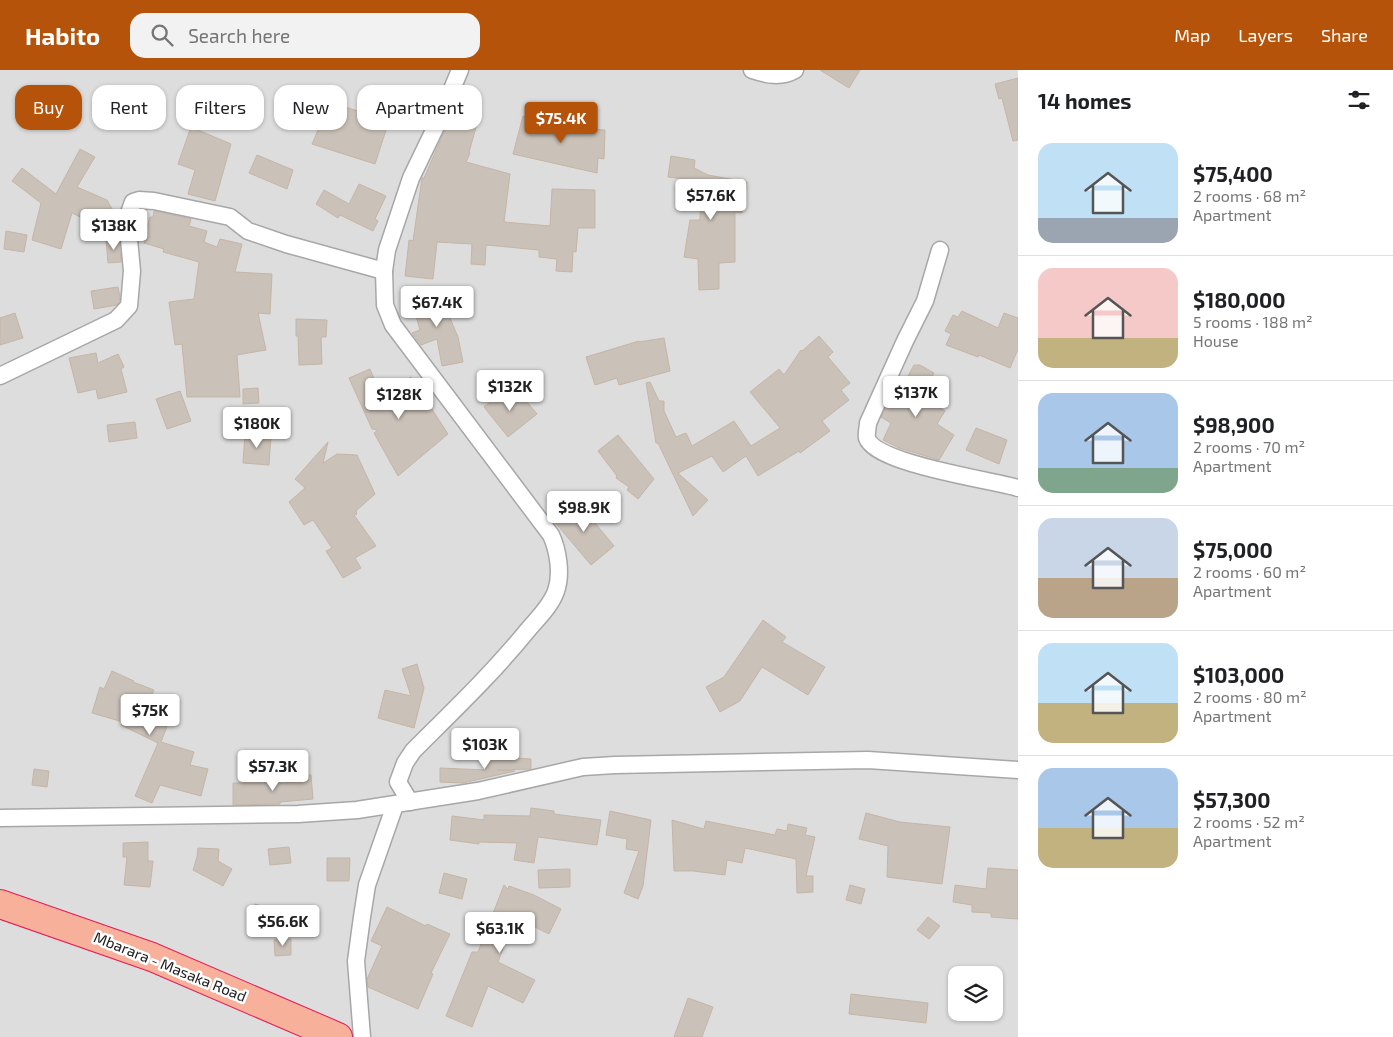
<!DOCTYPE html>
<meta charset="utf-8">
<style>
body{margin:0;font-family:"Exo 2",sans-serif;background:#f2f2f2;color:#202124;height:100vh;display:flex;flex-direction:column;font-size:19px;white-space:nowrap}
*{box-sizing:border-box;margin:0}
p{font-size:16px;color:#757577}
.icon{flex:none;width:28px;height:28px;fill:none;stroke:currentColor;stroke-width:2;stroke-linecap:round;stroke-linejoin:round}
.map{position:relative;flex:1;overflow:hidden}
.side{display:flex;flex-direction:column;background:#fff;width:375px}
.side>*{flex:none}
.top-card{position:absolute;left:15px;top:15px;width:475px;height:45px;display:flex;gap:10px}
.controls{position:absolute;left:948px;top:896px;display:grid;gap:10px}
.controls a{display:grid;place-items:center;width:55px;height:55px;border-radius:10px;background:#fff;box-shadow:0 1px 4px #0004;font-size:25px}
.price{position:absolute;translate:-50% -42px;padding:0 11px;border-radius:5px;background:#fff;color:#222;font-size:16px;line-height:32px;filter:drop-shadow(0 1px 2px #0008)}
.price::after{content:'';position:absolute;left:50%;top:30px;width:15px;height:11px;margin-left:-8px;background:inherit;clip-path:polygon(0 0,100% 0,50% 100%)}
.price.selected{background:#b45309;color:#fff}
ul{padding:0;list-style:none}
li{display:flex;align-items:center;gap:15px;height:125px;padding:0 20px}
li+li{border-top:1px solid #e0e0e0}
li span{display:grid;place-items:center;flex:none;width:140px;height:100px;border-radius:15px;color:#555}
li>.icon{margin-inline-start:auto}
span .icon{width:60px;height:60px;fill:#fffc;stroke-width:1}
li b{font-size:21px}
h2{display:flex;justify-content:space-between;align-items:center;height:60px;padding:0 20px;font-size:21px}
.tag{padding:0 18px;border-radius:15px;background:#fff;box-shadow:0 1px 4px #0004;font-size:18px;line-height:45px}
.tag.selected{background:#b45309;color:#fff}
header{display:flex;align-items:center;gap:30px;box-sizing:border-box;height:70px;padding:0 25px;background:#b45309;color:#fff}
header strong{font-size:24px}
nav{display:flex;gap:28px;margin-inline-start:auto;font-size:18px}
.search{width:350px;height:45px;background:#f2f2f2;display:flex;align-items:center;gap:12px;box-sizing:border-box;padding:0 18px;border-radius:15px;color:#757577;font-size:19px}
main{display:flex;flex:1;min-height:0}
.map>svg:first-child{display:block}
.residential{fill:#dedddd;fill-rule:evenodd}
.building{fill:#cac1b8;stroke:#c5b5a6}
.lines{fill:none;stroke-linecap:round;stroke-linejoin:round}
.minor-casing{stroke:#a7a7a7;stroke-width:19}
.trunk-casing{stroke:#eb1756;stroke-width:30}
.minor{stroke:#fff;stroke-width:16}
.trunk{stroke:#f7b09a;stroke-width:28}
.labels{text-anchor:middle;stroke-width:5;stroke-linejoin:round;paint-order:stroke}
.street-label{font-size:15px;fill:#202020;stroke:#fff}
</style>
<header>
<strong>Habito</strong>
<div class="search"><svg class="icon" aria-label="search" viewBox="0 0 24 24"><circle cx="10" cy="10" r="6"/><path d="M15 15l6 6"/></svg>Search here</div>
<nav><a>Map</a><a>Layers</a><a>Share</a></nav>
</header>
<main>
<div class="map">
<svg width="1018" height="967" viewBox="0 0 1018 967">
<rect width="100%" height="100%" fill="#f1eee6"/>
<!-- residential -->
<path class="residential" d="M 0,0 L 1018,0 L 1018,967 L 0,967 ZM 956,905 L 994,905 L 994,942 L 956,942 Z"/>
<!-- building -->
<g class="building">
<path d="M 820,0 L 860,0 L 849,18 Z"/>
<path d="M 1018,8 L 1018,70 L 1013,71 L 1002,28 L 999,29 L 995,14 Z"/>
<path d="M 330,32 L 389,51 L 375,94 L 312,74 Z"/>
<path d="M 451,46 L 477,54 L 469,82 L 470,83 L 466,92 L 510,104 L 504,152 L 550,156 L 552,119 L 595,120 L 595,158 L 578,158 L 576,182 L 573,181 L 572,202 L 556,201 L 557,189 L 539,187 L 539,180 L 486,175 L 485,195 L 471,194 L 472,174 L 437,172 L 433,209 L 405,206 L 409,170 L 413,171 L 422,108 L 424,108 Z"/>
<path d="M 523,46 L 572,58 L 605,60 L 604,89 L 598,88 L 597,103 L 513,84 Z"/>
<path d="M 191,57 L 231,74 L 215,131 L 188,124 L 195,100 L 178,94 Z"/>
<path d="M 80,79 L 95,87 L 77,117 L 107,130 L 116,146 L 99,156 L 72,143 L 61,179 L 32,170 L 41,133 L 12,111 L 22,98 L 56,124 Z"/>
<path d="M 257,85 L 293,100 L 287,119 L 249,103 Z"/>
<path d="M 671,86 L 695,90 L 694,98 L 708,105 L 747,112 L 742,143 L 735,142 L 735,192 L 719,193 L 719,219 L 699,220 L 698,189 L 684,187 L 690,150 L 700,150 L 701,111 L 668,107 Z"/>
<path d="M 359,114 L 386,126 L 375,149 L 378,151 L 373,161 L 340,145 L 338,148 L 316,134 L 324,120 L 349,134 Z"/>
<path d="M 154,141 L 191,149 L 189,156 L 207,161 L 204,172 L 217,177 L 220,169 L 242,174 L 235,202 L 272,204 L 270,244 L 258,243 L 266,280 L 237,285 L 240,327 L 187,327 L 182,274 L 175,275 L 169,232 L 194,229 L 199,192 L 163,182 L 164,179 L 144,173 L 144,167 L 150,147 L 153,147 Z"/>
<path d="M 6,161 L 27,165 L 24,182 L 4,179 Z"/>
<path d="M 119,169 L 121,192 L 108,193 L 106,170 Z"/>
<path d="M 118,217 L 120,227 L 119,232 L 117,235 L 94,239 L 91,221 Z"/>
<path d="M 431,223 L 430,228 L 441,227 L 458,267 L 463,292 L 442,296 L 437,269 L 421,275 L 412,263 L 420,260 L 411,229 Z"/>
<path d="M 962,241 L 998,258 L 1004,243 L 1018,248 L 1018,279 L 1010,298 L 979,285 L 978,287 L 946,275 L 951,264 L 945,261 L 953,245 L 958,247 Z"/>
<path d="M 15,243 L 23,268 L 0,275 L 0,248 Z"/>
<path d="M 296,249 L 327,250 L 326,267 L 321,267 L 322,294 L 299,295 L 298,266 L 296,266 Z"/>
<path d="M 819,266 L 833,282 L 828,287 L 850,313 L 841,320 L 849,330 L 822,351 L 830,361 L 800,383 L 799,381 L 758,406 L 746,386 L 723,402 L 712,386 L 678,403 L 708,430 L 693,446 L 658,373 L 656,373 L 646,313 L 650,312 L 659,331 L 664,331 L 664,341 L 676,367 L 686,363 L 692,376 L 734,351 L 751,376 L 780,358 L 750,322 L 779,299 L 784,305 L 801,280 L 802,281 Z"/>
<path d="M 664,268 L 670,301 L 619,315 L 617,308 L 595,315 L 586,287 L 639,271 L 639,272 Z"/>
<path d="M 96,283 L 98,293 L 118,284 L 124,297 L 121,299 L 127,322 L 98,329 L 96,319 L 78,323 L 69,288 Z"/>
<path d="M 914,295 L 920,295 L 934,303 L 921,327 L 945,341 L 937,354 L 954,365 L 939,390 L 899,378 L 883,370 L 891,353 L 881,347 L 891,327 L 893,328 L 900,315 L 902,317 Z"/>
<path d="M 370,299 L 381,326 L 411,307 L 448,364 L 398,406 L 374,363 L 378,360 L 372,359 L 349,308 Z"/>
<path d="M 258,318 L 259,333 L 243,334 L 243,319 Z"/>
<path d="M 180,321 L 191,351 L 167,359 L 156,329 Z"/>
<path d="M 503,322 L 510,330 L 519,322 L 537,344 L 508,367 L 484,337 Z"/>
<path d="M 135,352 L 137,368 L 109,372 L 107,355 Z"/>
<path d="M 976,358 L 1007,370 L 999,394 L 966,380 Z"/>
<path d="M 245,364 L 271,366 L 269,395 L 243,393 Z"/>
<path d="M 618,365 L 654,409 L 638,429 L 627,420 L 629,417 L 616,408 L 617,406 L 598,381 Z"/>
<path d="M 328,372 L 323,393 L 337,384 L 357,385 L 375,424 L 356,441 L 357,444 L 354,445 L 376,476 L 355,488 L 361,498 L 343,508 L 326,481 L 332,478 L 313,450 L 304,455 L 289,432 L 305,418 L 295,409 Z"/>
<path d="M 577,431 L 614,476 L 591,495 L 553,450 Z"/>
<path d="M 763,550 L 786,567 L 782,572 L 825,597 L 808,625 L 762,597 L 740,631 L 720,642 L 706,617 L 724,607 Z"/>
<path d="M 417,594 L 424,618 L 414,658 L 378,648 L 385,620 L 411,626 L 402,599 Z"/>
<path d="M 112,601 L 134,611 L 133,612 L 154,620 L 151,626 L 175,636 L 161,672 L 194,682 L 190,695 L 208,699 L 201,726 L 160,715 L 152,733 L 135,726 L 158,673 L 121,655 L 123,652 L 92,643 L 100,617 L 104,619 Z"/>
<path d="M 485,686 L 531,689 L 531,699 L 497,700 L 515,701 L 463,713 L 440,712 L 440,698 L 485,700 Z"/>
<path d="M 34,699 L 49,701 L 47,717 L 32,715 Z"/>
<path d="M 311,705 L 313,729 L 280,732 L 280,734 L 233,735 L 233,713 L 287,713 L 287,707 Z"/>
<path d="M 531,738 L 554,741 L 554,744 L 601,750 L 597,775 L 538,767 L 534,793 L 514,790 L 517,773 L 479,772 L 479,774 L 450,770 L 452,746 L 484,750 L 484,745 L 530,746 Z"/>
<path d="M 610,741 L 651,750 L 643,816 L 638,829 L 624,823 L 639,781 L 626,779 L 627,769 L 606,765 Z"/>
<path d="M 866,743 L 900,752 L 950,757 L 942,814 L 887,807 L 888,776 L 859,769 Z"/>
<path d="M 672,750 L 704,759 L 706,751 L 775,765 L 777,759 L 787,761 L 788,754 L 807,758 L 805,765 L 815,767 L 806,806 L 813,806 L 813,822 L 797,823 L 796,789 L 745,778 L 742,793 L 727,790 L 725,805 L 693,801 L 674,801 Z"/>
<path d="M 148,772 L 148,791 L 153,791 L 150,817 L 124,815 L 127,787 L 123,787 L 123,773 Z"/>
<path d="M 289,777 L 291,793 L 270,795 L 268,779 Z"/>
<path d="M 198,778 L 219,779 L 218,791 L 232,799 L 223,816 L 193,800 L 197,787 Z"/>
<path d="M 327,788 L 350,788 L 349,811 L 327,811 Z"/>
<path d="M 988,798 L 1018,800 L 1018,849 L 991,847 L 991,843 L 972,842 L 972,835 L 953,832 L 955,815 L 986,819 Z"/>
<path d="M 570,799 L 570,817 L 539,818 L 538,800 Z"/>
<path d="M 444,803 L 467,809 L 462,829 L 439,823 Z"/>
<path d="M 504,815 L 508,819 L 509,816 L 534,825 L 561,839 L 549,864 L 515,847 L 498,892 L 535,910 L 523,933 L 488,916 L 472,957 L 446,946 L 472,882 L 478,882 Z"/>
<path d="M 850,815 L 865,819 L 861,834 L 846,830 Z"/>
<path d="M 255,834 L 282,842 L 276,863 L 249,855 Z"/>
<path d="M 387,837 L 426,856 L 427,854 L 450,864 L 431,903 L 433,904 L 418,939 L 368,917 L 367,909 L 382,876 L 371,871 Z"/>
<path d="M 928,847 L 940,856 L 929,869 L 917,860 Z"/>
<path d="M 291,869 L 291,885 L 275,886 L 274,870 Z"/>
<path d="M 851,924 L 928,933 L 926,953 L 849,944 Z"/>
<path d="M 688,928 L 713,937 L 702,967 L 674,967 Z"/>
</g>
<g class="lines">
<defs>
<g id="minor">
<path d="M 752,0 C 767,5 781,8 795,0"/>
<path d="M 940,180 L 925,231 L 905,271 L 868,353 C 868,357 866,364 867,368 C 875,394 992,410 1018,418"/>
<path d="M 0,306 L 116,250 L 129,236 L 132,201 L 128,159 L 129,143 L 133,132 L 139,130 L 154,131 L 230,147 L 248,161 L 286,174 L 384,201"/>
<path d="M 410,732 L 398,712 L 405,693 L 413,681 C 452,642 492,604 527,561 C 537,549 551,536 556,521 C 562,504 558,480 551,465 L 393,255 L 385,235 L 384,201 L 387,180 L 411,108 L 439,50 L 460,0"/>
<path d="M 0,748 L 298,744 L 357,740 L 478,721 L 583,697 L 615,695 L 868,690 L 1018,700"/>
<path d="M 362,967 L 356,891 L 362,847 L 367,815 L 395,735"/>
</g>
<path id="trunk" d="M 0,834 L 152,887 L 338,967"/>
</defs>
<!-- minor casing -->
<use href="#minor" class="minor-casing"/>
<!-- trunk casing -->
<use href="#trunk" class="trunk-casing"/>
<!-- minor -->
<use href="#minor" class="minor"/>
<!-- trunk -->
<use href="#trunk" class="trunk"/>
</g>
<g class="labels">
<!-- street labels -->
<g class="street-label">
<text transform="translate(170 897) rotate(22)" y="5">Mbarara - Masaka Road</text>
</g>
</g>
</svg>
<div class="controls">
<a><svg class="icon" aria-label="layers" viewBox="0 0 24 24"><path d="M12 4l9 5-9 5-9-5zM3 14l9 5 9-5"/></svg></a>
</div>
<b class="price selected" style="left:561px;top:74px">$75.4K</b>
<b class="price" style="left:711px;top:151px">$57.6K</b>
<b class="price" style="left:114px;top:181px">$138K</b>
<b class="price" style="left:437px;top:258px">$67.4K</b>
<b class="price" style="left:510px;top:342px">$132K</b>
<b class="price" style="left:916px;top:348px">$137K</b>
<b class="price" style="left:399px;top:350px">$128K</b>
<b class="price" style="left:257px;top:379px">$180K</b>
<b class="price" style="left:584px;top:463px">$98.9K</b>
<b class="price" style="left:150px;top:666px">$75K</b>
<b class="price" style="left:485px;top:700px">$103K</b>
<b class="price" style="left:273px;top:722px">$57.3K</b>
<b class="price" style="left:283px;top:877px">$56.6K</b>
<b class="price" style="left:500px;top:884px">$63.1K</b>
<div class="top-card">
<a class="tag selected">Buy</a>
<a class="tag">Rent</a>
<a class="tag">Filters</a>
<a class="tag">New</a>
<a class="tag">Apartment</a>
</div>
</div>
<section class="side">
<h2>14 homes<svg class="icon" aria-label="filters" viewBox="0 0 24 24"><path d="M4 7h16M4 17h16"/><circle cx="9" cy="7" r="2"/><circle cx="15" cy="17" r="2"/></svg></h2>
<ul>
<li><span style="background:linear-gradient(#bfe0f5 75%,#9aa5b1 0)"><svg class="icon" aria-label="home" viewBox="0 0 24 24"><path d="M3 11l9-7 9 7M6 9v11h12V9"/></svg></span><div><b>$75,400</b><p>2 rooms · 68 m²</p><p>Apartment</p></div></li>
<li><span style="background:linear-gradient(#f6c9c9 70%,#c2b280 0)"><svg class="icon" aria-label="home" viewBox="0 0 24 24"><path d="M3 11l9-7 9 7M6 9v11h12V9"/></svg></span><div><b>$180,000</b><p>5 rooms · 188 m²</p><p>House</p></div></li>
<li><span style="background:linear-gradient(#a9c7e8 75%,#7fa58c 0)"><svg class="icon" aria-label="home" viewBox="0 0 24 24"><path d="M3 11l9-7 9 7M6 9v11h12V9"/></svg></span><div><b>$98,900</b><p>2 rooms · 70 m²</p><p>Apartment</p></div></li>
<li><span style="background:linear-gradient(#c9d6e8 60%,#b9a48a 0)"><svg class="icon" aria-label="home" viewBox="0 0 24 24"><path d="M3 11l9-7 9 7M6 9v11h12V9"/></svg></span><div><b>$75,000</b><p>2 rooms · 60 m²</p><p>Apartment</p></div></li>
<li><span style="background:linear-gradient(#bfe0f5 60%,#c2b280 0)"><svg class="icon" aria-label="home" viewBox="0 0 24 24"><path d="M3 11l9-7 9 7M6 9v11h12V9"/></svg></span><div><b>$103,000</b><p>2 rooms · 80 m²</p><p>Apartment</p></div></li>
<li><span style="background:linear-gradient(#a9c7e8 60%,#c2b280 0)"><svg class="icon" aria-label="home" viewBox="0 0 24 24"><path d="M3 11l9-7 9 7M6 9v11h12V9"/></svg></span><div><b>$57,300</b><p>2 rooms · 52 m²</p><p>Apartment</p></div></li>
</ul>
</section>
</main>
